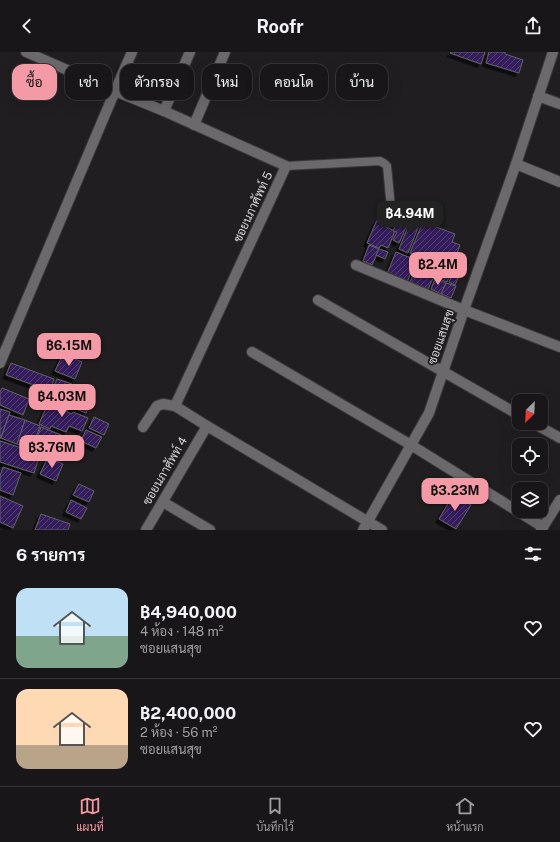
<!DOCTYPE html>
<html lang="th">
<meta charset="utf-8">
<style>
body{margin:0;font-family:"Public Sans",Sarabun,sans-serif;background:#252326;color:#f1f3f6;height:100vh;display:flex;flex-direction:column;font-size:15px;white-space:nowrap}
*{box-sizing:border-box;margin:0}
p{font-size:13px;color:#9f9fa2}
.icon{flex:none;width:22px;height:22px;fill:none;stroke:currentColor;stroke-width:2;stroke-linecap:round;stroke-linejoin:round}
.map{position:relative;height:478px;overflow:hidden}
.sheet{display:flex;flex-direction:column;background:#181619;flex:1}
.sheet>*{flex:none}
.guide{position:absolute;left:12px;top:12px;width:536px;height:36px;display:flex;gap:8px}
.needle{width:26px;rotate:204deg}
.fabs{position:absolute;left:512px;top:342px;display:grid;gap:8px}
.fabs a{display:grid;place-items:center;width:36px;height:36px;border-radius:8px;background:#181619;box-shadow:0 4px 16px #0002,0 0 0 1px #363538;font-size:20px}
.price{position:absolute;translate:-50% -34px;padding:0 9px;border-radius:8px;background:#f49aa6;color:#111;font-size:13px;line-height:26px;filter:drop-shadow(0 1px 2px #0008)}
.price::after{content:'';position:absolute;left:50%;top:24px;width:12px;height:9px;margin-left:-6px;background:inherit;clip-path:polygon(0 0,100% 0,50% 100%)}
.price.on{background:#222;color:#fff}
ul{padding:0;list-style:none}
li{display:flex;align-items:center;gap:12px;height:100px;padding:0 16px}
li+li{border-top:1px solid #363538}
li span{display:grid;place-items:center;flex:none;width:112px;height:80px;border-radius:12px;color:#555}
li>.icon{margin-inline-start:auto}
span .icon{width:48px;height:48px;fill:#fffc;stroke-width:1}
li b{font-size:17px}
h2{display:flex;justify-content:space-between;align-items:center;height:48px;padding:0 16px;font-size:17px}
.tag{padding:0 14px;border-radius:12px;background:#181619;box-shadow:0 4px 16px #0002,0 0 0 1px #363538;font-size:14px;line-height:36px}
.tag.on{background:#f49aa6;color:#111}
header{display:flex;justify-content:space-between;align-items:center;height:52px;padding:0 16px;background:#181619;font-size:18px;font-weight:700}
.tab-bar{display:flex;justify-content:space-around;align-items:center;height:56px;border-top:1px solid #363538;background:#181619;font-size:11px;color:#9f9fa2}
.tab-bar a{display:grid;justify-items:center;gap:2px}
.tab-bar .on{color:#f49aa6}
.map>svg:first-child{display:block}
.building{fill:url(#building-hatch);stroke:#626165;filter:url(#shadow)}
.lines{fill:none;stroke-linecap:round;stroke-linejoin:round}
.lane-casing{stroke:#3a393b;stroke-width:10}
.street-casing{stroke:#3a393b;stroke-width:12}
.lane{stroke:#6b696c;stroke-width:8}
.street{stroke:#6b696c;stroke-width:10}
.labels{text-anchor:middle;stroke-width:3.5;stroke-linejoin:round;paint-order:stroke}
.street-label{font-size:12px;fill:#d4d3d5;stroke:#201e21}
</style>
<header><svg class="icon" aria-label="back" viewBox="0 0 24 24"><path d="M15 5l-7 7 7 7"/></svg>Roofr<svg class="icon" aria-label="share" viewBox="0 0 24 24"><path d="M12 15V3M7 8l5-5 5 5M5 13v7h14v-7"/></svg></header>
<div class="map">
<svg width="560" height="478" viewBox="0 0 560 478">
<defs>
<pattern id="building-hatch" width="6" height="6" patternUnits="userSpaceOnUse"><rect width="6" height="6" fill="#351f5d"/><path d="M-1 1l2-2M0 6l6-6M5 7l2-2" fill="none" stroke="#513f73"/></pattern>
<filter id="shadow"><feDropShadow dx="-3.5" dy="3.5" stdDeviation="0" flood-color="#0009"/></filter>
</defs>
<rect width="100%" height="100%" fill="#201e21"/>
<!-- building -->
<g class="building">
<path d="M 451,0 L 485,0 L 481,12 L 450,1 Z"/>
<path d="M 489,0 L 505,0 L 505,2 L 523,8 L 519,21 L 486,11 Z"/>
<path d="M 412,165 L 421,168 L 408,201 L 399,197 Z"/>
<path d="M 377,168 L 385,172 L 384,174 L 395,179 L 388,196 L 381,193 L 379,196 L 367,191 Z"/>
<path d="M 423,170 L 455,182 L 452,190 L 460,193 L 451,217 L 410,201 Z"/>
<path d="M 397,171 L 406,175 L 399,191 L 393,188 L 397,180 L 393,179 Z"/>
<path d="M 369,193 L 379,197 L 372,213 L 363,209 Z"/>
<path d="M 379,197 L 388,200 L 385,207 L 376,203 Z"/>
<path d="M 396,200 L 416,208 L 407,230 L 387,222 Z"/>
<path d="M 418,209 L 433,215 L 429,225 L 415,219 Z"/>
<path d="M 437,213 L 460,222 L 455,233 L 449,230 L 452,223 L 450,222 L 447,230 L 432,224 Z"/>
<path d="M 415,219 L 433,226 L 428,237 L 410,230 Z"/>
<path d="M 435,227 L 446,231 L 441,242 L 431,237 Z"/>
<path d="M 446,231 L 456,234 L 451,246 L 441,242 Z"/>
<path d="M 63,302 L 82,310 L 75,327 L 55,319 Z"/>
<path d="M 11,311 L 54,327 L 50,339 L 6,323 Z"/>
<path d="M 57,327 L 72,332 L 64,352 L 49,346 Z"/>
<path d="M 2,336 L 29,347 L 23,363 L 0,353 L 0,340 Z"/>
<path d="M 74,336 L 93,344 L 86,361 L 67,353 Z"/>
<path d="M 50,347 L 68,355 L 67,360 L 72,362 L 73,360 L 88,366 L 82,379 L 69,374 L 66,380 L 51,374 L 50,377 L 39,372 Z"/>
<path d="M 0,357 L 10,360 L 1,386 L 0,386 Z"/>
<path d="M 9,363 L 25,368 L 17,392 L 1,386 Z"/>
<path d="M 94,365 L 109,372 L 104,383 L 89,376 Z"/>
<path d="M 25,368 L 40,374 L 32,397 L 17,392 Z"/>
<path d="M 41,375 L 76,389 L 72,399 L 53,392 L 49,403 L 33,397 Z"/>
<path d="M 86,378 L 102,385 L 96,396 L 81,389 Z"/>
<path d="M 0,389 L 40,402 L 34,421 L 0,410 Z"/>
<path d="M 48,405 L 63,412 L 56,429 L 40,422 Z"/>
<path d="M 3,415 L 21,421 L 13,443 L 0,438 L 0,424 Z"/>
<path d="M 79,432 L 94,439 L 89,450 L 73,443 Z"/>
<path d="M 453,443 L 471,453 L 456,477 L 439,467 Z"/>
<path d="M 0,444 L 23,454 L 13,476 L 0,470 Z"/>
<path d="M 71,448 L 87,456 L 81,467 L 66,460 Z"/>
<path d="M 41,462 L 70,472 L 68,478 L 35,478 Z"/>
</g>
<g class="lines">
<defs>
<path id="lane" d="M 286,114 L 380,109 L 385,112 L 387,114 L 391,156 L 392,157 L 412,163"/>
<g id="street">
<path d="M 26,0 L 115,39 L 164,59 L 286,114 L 175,354"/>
<path d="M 538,44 L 560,52"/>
<path d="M 164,59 L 190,0"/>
<path d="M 194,73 L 225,0"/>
<path d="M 516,112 L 560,130"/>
<path d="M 356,213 L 464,258 L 560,295"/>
<path d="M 318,248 L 519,363"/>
<path d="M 252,300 L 411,393 L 543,475"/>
<path d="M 0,311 L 115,39 L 132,0"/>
<path d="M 533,371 L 560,386"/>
<path d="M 143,375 L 157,354 L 163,352 L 175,354 L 207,374 L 382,478"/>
<path d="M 163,450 L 210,478"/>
<path d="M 146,478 L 207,374"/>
<path d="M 363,478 L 429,361 L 464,258 L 516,112 L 553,0"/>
<path d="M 541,478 L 560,448"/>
</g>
</defs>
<!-- lane casing -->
<use href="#lane" class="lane-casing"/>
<!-- street casing -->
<use href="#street" class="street-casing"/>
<!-- lane -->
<use href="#lane" class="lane"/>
<!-- street -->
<use href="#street" class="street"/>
</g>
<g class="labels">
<!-- street labels -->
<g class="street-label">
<text transform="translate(253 155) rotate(-65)" y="4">ซอยนภาศัพท์ 5</text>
<text transform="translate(441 285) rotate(-71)" y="4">ซอยแสนสุข</text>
<text transform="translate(165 419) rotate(-60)" y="4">ซอยนภาศัพท์ 4</text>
</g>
</g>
</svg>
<div class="fabs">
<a><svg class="needle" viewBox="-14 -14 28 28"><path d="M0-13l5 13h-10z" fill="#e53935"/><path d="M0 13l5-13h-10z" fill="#9f9fa2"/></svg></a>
<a><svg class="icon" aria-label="locate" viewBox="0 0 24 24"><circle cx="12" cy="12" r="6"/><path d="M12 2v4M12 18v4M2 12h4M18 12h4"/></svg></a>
<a><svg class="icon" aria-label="layers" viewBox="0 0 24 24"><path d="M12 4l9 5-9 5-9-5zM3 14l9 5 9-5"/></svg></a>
</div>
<b class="price on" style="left:410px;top:183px">฿4.94M</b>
<b class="price" style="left:438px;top:234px">฿2.4M</b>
<b class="price" style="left:69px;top:315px">฿6.15M</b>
<b class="price" style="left:62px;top:366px">฿4.03M</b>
<b class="price" style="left:52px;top:417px">฿3.76M</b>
<b class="price" style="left:455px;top:460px">฿3.23M</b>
<div class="guide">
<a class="tag on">ซื้อ</a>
<a class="tag">เช่า</a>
<a class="tag">ตัวกรอง</a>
<a class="tag">ใหม่</a>
<a class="tag">คอนโด</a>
<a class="tag">บ้าน</a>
</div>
</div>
<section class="sheet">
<h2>6 รายการ<svg class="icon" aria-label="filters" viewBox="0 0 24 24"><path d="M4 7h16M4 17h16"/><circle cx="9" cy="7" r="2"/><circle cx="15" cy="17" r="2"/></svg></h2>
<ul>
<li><span style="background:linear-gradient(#bfe0f5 60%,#7fa58c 0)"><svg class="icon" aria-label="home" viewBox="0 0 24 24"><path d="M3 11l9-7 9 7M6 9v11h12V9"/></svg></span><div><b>฿4,940,000</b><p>4 ห้อง · 148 m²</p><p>ซอยแสนสุข</p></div><svg class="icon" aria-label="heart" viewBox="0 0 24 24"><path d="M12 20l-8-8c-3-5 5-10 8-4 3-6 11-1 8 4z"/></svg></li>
<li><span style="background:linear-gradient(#ffd9b3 70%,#b9a48a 0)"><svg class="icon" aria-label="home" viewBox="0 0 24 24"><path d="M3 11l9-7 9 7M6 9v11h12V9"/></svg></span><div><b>฿2,400,000</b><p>2 ห้อง · 56 m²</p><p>ซอยแสนสุข</p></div><svg class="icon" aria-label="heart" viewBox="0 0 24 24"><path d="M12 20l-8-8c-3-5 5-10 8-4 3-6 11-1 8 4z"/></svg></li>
</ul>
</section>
<nav class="tab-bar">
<a class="on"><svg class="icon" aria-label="map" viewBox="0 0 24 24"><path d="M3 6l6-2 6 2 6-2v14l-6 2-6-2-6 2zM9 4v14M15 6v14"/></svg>แผนที่</a>
<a><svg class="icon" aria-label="saved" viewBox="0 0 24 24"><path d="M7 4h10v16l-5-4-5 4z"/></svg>บันทึกไว้</a>
<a><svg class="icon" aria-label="home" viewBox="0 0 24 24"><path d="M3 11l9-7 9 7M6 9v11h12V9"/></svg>หน้าแรก</a>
</nav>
